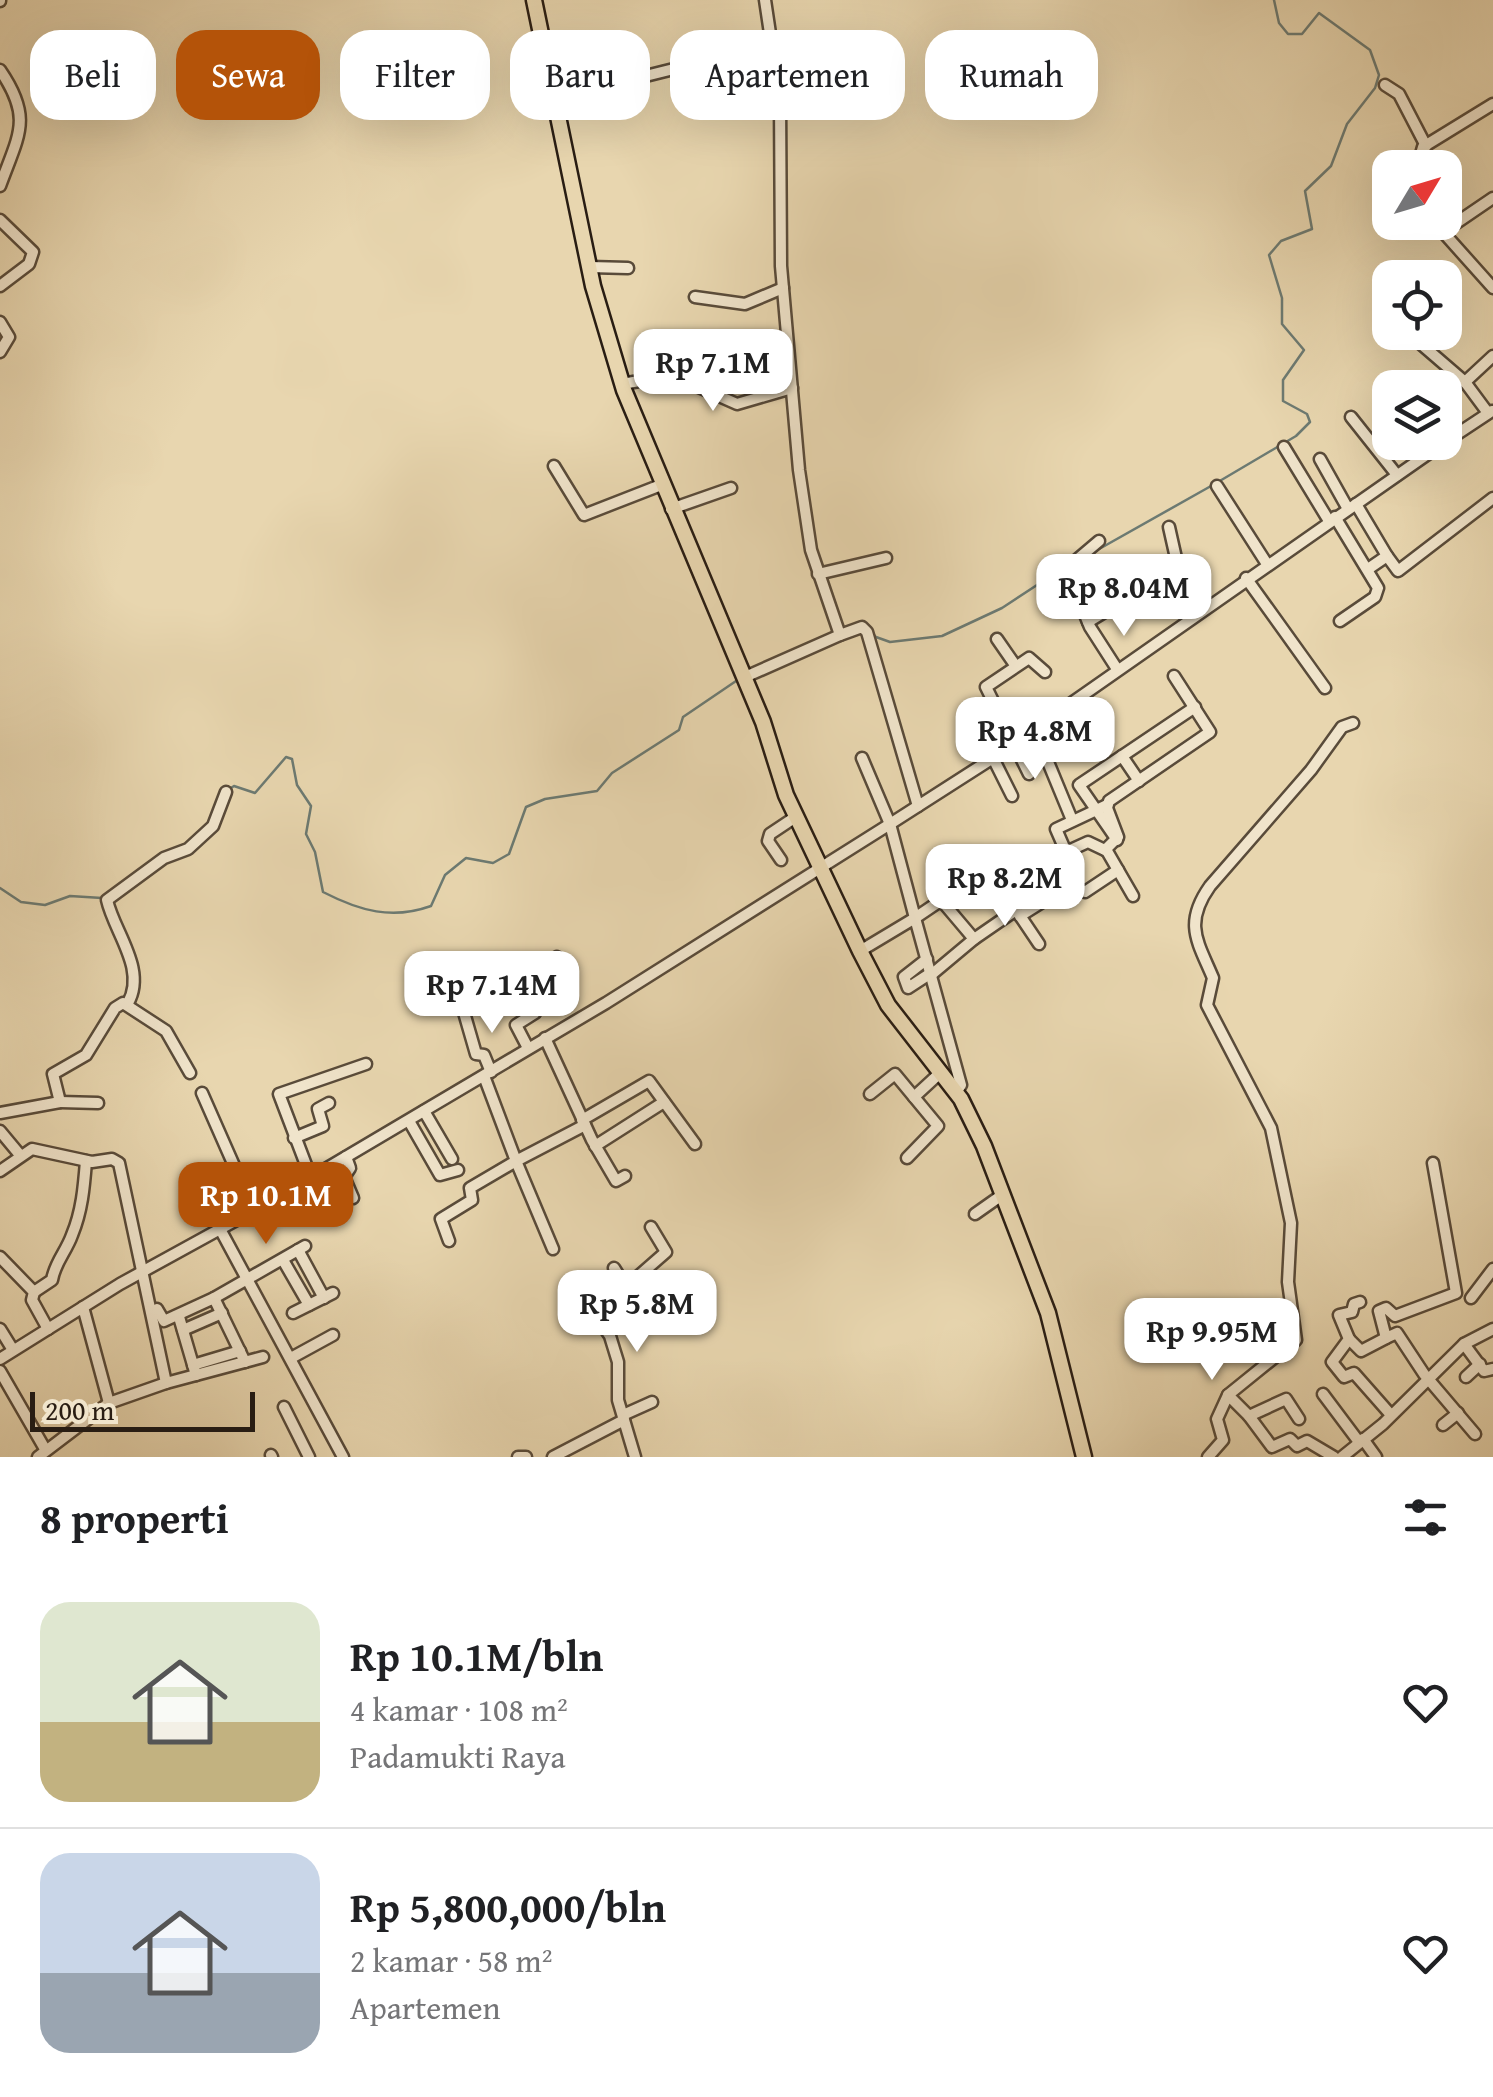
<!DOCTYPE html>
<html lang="id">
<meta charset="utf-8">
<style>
body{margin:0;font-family:"Gentium Book Plus",serif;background:#f6f6f6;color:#202124;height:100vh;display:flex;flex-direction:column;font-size:38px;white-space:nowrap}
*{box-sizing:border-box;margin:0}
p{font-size:32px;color:#757577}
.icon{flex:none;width:55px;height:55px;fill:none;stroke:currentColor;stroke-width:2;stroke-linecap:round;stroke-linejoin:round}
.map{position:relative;height:1457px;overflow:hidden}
.details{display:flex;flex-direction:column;background:#fff;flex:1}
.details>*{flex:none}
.guide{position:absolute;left:30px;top:30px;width:1435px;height:90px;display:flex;gap:20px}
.needle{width:65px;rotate:52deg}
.buttons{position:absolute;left:1372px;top:150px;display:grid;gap:20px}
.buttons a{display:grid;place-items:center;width:90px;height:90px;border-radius:20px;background:#fff;box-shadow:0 10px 40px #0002;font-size:50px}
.scale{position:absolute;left:30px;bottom:25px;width:225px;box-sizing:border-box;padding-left:10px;border:5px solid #291d13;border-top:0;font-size:28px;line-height:35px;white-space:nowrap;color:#291d13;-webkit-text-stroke:8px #f0e4cb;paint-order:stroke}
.price{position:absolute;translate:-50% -85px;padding:0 22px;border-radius:20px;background:#fff;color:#222;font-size:32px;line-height:65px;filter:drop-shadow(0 2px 5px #0008)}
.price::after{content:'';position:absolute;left:50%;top:60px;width:30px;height:22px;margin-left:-15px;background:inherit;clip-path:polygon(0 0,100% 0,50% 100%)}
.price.on{background:#b45309;color:#fff}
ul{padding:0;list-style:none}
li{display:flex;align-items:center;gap:30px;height:250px;padding:0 40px}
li+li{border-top:2px solid #e0e0e0}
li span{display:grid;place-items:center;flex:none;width:280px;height:200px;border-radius:30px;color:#555}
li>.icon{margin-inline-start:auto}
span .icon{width:120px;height:120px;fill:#fffc;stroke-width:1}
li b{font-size:42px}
h2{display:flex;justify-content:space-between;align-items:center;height:120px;padding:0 40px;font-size:42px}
.chip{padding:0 35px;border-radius:30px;background:#fff;box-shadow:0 10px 40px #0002;font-size:35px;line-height:90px}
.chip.on{background:#b45309;color:#fff}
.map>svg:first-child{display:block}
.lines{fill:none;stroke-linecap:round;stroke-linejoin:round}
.stream{stroke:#6c7a72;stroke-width:2.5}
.minor-casing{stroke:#594b3a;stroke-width:15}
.major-casing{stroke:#291d13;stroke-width:19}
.minor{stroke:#f0e4cb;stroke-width:10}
.major{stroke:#e8d6af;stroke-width:14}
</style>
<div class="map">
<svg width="1493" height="1457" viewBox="0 0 1493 1457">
<rect width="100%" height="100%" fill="#e8d6af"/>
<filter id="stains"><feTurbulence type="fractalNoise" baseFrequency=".002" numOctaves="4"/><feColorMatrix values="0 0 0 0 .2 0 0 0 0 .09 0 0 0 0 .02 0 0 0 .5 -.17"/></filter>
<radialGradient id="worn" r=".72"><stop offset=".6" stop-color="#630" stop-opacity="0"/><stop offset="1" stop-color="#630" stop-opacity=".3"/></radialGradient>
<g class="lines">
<!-- stream -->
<g class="stream">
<path d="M 1218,482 L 1296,436 L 1310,422 L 1307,414 L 1283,401 L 1283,380 L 1304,350 L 1282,324 L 1282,298 L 1269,255 L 1281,241 L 1312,229 L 1305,191 L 1331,166 L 1347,124 L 1375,88 L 1379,75 L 1370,50 L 1319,13 L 1302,34 L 1288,34 L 1279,23 L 1274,0"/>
<path d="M 1092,553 L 1211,486"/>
<path d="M 864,624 L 876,637 L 890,642 L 942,636 L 1002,608 L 1063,568"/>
<path d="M 228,790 L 234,786 L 255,793 L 286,757 L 292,759 L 297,785 L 311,806 L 306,834 L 315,852 L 323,892 C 360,911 392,920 431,906 L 445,875 L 466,858 L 493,863 L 509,854 L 526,807 L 545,799 L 597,791 L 612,773 L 679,730 L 683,717 L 739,679"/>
<path d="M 0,888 L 21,902 L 45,905 L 70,896 L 102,898"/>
<path d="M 127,967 L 128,984"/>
<path d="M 82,1051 L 107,1011"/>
<path d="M 51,1085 L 48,1070 L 54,1067"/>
</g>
<defs>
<g id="minor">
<path d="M 765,0 L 780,100 L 781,266 L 799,470 L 811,550 L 840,635 L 862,627 L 867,632 L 918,806"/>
<path d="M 0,1 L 0,0"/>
<path d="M 0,70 C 33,118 19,134 0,186"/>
<path d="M 1385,85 L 1399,94 L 1426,146"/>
<path d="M 779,88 L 829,72 L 843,96"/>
<path d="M 520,93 L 519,66 L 544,55"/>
<path d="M 553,99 L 722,57"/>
<path d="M 1428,168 L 1421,154 L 1423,147 L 1493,104"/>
<path d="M 1445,197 L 1458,220"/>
<path d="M 1493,198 L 1443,232 L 1493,288"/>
<path d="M 0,220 L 33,252 L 29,264 L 0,286"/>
<path d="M 590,267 L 628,268"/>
<path d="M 695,297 L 745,304 L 783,288"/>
<path d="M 0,322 L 9,337 L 0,352"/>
<path d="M 1414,338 L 1465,382 L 1488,413"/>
<path d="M 1465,382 L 1493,356"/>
<path d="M 622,384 L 645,380 L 694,385 L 737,404 L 792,388"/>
<path d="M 1351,417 L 1397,475"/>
<path d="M 1445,442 L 1492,411"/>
<path d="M 1284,447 L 1329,521"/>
<path d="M 1320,459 L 1348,509"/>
<path d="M 554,466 L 584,515 L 661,485"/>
<path d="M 1217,486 L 1267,564"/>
<path d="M 1356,504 L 1387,556 L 1368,569"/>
<path d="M 671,509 L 731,488"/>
<path d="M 1335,517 L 1378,588 L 1375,597 L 1340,621"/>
<path d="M 1099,541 L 1066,569 L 1090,627 L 1117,669"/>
<path d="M 1387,556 L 1398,571 L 1493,498"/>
<path d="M 818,574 L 886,558"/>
<path d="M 1246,578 L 1325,688"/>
<path d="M 1088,622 L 1178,567 L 1169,527"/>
<path d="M 997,639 L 1015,665"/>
<path d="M 745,677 L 840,635"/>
<path d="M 1034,728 L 1072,820"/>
<path d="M 1122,756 L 1139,781"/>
<path d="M 862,758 L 890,824 L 915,918 L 986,870 L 1004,892 L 1066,852 L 1056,829 L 1107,805"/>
<path d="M 993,758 L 1012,796"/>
<path d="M 1029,774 L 986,687 L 1029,658 L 1045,672"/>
<path d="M 1117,840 L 1079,785 L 1195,707"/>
<path d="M 1105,850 L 1118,837 L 1107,808 L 1109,801 L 1210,732 L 1174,676"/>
<path d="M 1066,852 L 1088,842 L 1107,851 L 1133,896"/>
<path d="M 781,860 L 768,841 L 770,834 L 797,816"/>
<path d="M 1004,892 L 1039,944"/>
<path d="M 941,900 L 974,939 L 1016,910"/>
<path d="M 1020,916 L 1071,884 L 1085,892 L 1118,870"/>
<path d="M 860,951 L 915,918 L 961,1085 L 956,1092"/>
<path d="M 927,959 L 904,977 L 908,988 L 931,973"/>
<path d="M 931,975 L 974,939"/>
<path d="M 128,1003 C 147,969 114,932 107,900 L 164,858 L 188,849 L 213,826 L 226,792"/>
<path d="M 463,1009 L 476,1054 L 484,1055 L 491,1072"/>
<path d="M 545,1038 L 592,1140 L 616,1181 L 625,1176"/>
<path d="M 528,1048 L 516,1025 L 535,1013 L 521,980 L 557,957"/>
<path d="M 484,1076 L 516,1161 L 585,1125"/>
<path d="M 202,1093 L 254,1211"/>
<path d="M 870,1094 L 895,1074 L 938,1126 L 907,1158"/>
<path d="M 914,1097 L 940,1073"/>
<path d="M 60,1102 L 98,1103"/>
<path d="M 424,1111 L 452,1159"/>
<path d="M 0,1113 L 60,1102 L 53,1074 L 86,1055 L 115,1008 L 123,1003 L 166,1031 L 190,1073"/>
<path d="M 582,1120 L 649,1081 L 695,1144"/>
<path d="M 409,1121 L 440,1175 L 458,1170"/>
<path d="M 0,1131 L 20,1155"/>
<path d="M 294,1138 L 323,1126 L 318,1109 L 329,1103"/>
<path d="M 595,1146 L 664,1102"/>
<path d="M 346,1157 L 350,1168 L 344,1177 L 353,1198"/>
<path d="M 1433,1163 L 1456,1293 L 1395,1316 L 1386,1308 L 1379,1311 L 1386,1338 L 1397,1333 L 1424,1374 L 1475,1434"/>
<path d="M 0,1171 L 32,1149 L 92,1162 L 112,1159 L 119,1163 L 166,1383 L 263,1357"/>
<path d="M 311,1178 L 279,1094 L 366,1064"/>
<path d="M 975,1214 L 1002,1195"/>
<path d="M 220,1229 L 343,1457"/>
<path d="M 449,1241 L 441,1219 L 472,1200 L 470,1188 L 516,1161 L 553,1249"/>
<path d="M 298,1250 L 324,1298"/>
<path d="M 0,1257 L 34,1292 L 32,1300 L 48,1329"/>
<path d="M 283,1260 L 309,1305"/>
<path d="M 574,1284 L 610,1336 L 618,1362 L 618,1400 L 635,1457"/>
<path d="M 626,1287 L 666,1252 L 651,1227"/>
<path d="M 34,1292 L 52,1280 C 55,1262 66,1252 72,1235 C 82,1211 84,1187 86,1161"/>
<path d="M 214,1298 L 305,1246"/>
<path d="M 1471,1298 L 1493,1269"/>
<path d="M 1360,1302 L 1354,1304 L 1352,1312 L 1339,1315 L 1349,1339 L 1332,1362 L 1344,1377 L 1354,1373 L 1391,1415"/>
<path d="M 83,1307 L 109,1403"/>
<path d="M 157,1309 L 164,1321 L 214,1298 L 245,1362"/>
<path d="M 293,1313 L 333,1293"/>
<path d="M 597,1313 L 626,1287 L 614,1268"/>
<path d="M 179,1317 L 196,1375"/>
<path d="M 0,1329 L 13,1350"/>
<path d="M 183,1330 L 222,1313"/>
<path d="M 1349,1339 L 1361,1351 L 1386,1338"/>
<path d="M 1464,1344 L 1484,1371 L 1493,1369"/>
<path d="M 291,1358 L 333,1335"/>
<path d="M 0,1359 L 120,1284 L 280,1196 L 606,1003 L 890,824 L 993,758 L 1445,442"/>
<path d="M 193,1365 L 240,1351"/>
<path d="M 0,1371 L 45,1449"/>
<path d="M 1466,1377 L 1480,1364"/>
<path d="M 1323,1394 L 1359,1442"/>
<path d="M 1228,1395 L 1296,1340 L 1288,1282 L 1291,1223 L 1271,1128 L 1207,1005 L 1213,978 C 1198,942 1183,924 1210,886 L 1311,770 L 1342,727 L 1353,723"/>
<path d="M 284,1407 L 309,1457"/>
<path d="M 623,1415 L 652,1402"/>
<path d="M 1299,1419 L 1286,1399 L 1249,1416 L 1272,1447 L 1290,1439 L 1297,1446 L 1307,1441 L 1334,1457"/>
<path d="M 1443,1425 L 1458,1413"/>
<path d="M 1363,1439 L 1376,1457"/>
<path d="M 271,1455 L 272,1457"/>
<path d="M 38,1457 L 109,1403 L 166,1383"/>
<path d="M 518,1457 L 526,1457"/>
<path d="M 553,1457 L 624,1420"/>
<path d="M 1208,1457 L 1223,1440 L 1217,1419 L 1228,1395 L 1249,1416"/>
<path d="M 1342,1457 L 1383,1424 L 1464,1344 L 1493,1329"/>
</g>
<path id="major" d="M 534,0 L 593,286 L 624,390 L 763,722 L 786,795 L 860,951 L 888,1005 L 961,1099 L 984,1146 L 1048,1313 L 1084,1457"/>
</defs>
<!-- minor casing -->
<use href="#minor" class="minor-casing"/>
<!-- major casing -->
<use href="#major" class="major-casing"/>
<!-- minor -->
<use href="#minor" class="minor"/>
<!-- major -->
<use href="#major" class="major"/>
</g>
<rect width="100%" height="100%" filter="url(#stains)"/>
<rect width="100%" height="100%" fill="url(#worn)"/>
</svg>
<div class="buttons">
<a><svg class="needle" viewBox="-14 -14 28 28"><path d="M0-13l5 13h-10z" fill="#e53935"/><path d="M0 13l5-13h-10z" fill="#757577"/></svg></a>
<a><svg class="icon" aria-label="locate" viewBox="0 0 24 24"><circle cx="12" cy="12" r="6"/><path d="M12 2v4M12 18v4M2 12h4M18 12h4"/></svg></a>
<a><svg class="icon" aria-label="layers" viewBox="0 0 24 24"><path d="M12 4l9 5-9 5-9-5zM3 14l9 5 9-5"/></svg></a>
</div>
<div class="scale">200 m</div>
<b class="price" style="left:713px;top:414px">Rp 7.1M</b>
<b class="price" style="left:1124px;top:639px">Rp 8.04M</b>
<b class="price" style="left:1035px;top:782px">Rp 4.8M</b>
<b class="price" style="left:1005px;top:929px">Rp 8.2M</b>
<b class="price" style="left:492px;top:1036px">Rp 7.14M</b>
<b class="price on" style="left:266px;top:1247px">Rp 10.1M</b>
<b class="price" style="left:637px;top:1355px">Rp 5.8M</b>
<b class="price" style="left:1212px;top:1383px">Rp 9.95M</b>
<div class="guide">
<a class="chip">Beli</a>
<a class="chip on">Sewa</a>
<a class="chip">Filter</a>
<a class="chip">Baru</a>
<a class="chip">Apartemen</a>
<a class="chip">Rumah</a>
</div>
</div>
<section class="details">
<h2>8 properti<svg class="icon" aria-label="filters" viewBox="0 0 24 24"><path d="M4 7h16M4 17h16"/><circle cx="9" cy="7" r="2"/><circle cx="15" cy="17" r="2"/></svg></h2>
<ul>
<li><span style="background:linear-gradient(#dfe7d0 60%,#c2b280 0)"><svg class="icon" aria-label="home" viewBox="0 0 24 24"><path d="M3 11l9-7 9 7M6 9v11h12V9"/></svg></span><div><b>Rp 10.1M/bln</b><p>4 kamar · 108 m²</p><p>Padamukti Raya</p></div><svg class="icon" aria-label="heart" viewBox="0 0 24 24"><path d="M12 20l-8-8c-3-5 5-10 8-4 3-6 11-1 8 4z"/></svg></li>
<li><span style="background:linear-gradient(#c9d6e8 60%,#9aa5b1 0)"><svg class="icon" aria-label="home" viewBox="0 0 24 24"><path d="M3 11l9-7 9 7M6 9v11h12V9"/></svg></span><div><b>Rp 5,800,000/bln</b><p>2 kamar · 58 m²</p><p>Apartemen</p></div><svg class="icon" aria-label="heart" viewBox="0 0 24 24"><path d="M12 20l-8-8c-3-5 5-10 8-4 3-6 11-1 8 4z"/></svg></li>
</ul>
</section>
